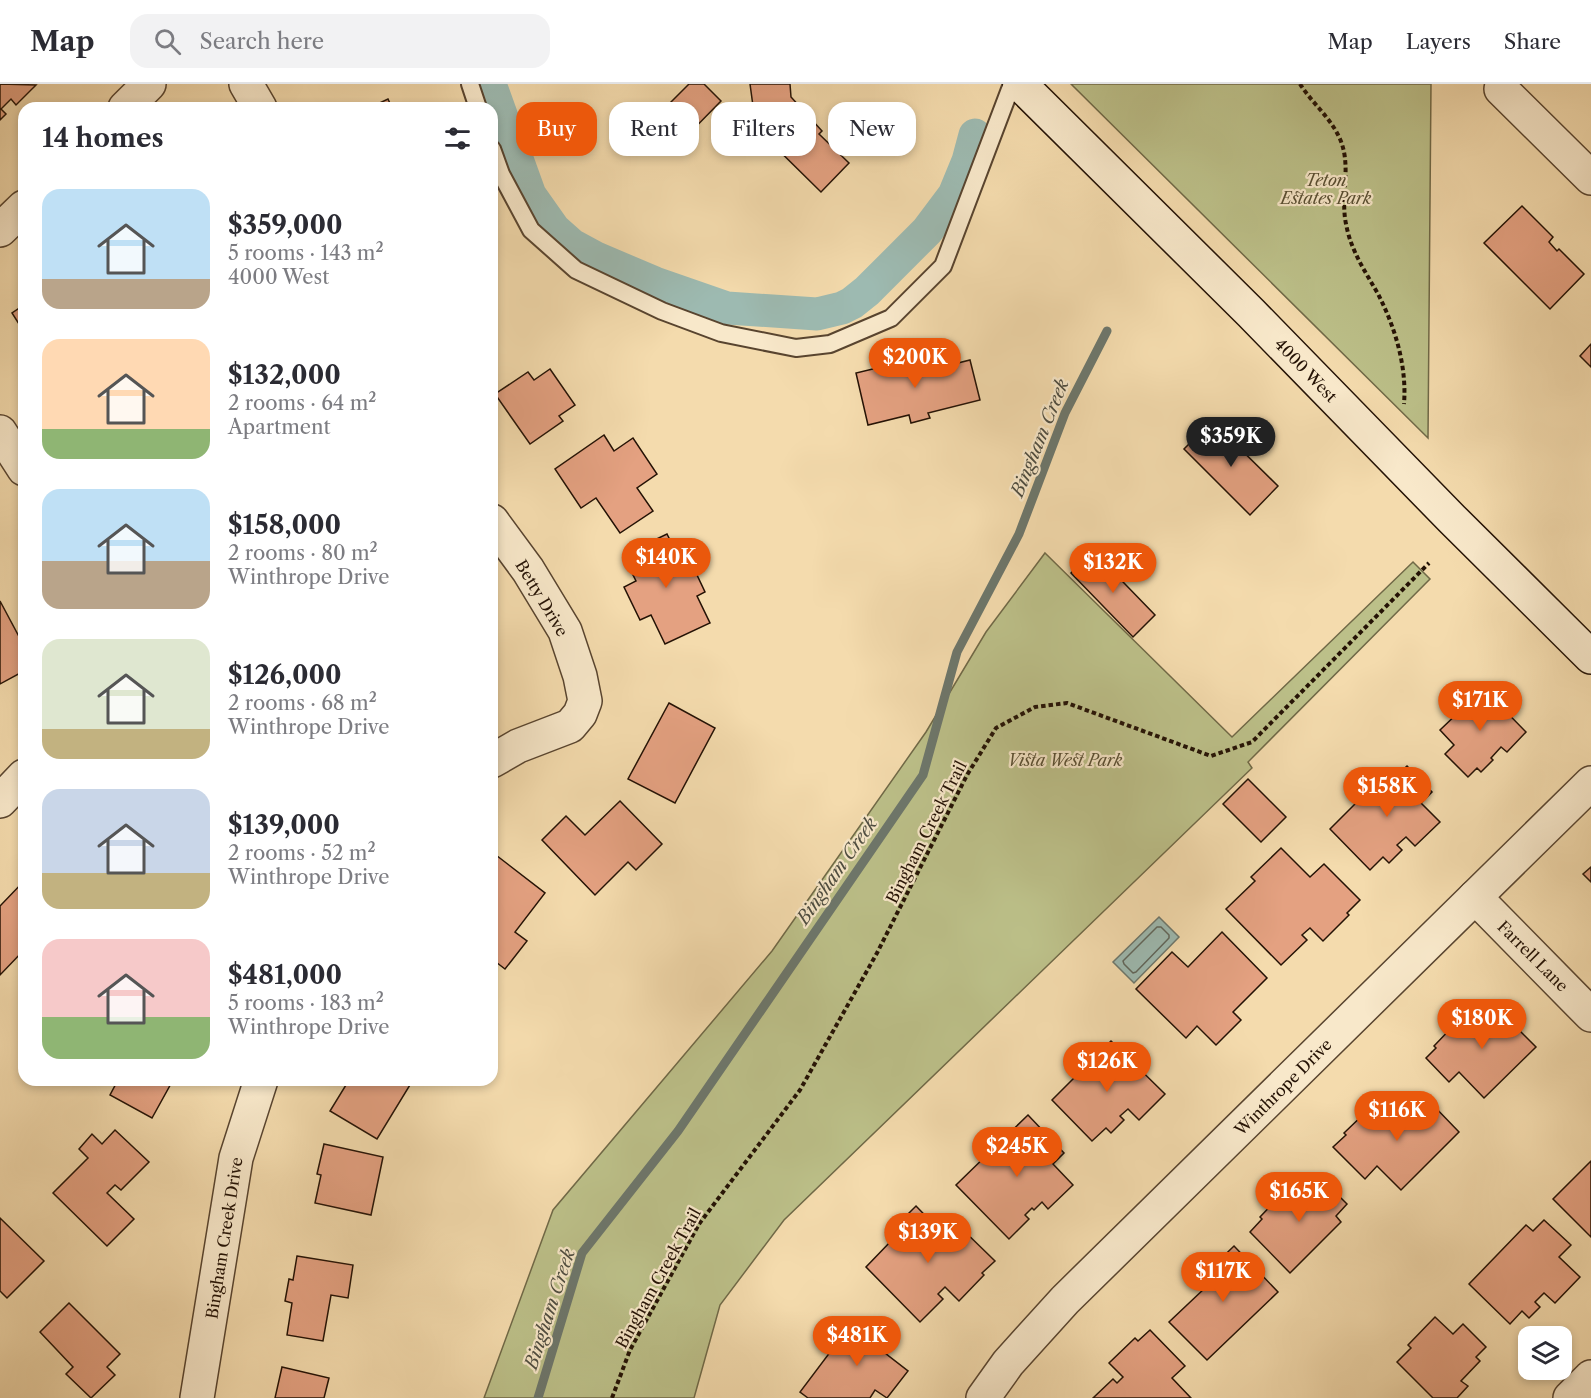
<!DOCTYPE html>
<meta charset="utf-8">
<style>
body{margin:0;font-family:"Libre Caslon Text",serif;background:#f2f2f3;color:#2b2b33;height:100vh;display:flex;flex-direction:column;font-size:22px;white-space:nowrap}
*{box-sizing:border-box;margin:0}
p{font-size:20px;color:#7c7c81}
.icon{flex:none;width:33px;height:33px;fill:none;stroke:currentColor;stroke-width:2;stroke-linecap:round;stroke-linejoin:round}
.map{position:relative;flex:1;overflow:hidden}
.drawer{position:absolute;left:18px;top:18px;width:480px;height:984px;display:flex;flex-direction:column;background:#fff;border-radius:18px;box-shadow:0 3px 9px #0003}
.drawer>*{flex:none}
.hud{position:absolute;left:516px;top:18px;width:570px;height:54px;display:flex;gap:12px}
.controls{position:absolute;left:1518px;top:1242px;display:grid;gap:12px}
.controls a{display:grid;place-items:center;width:54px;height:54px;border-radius:12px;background:#fff;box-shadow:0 3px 9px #0003;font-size:30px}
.price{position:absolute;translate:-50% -51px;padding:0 14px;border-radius:21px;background:#ea580c;color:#fff;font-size:20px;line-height:39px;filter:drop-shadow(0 2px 3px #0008)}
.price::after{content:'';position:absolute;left:50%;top:36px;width:18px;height:14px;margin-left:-9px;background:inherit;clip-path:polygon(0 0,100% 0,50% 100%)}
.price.on{background:#222;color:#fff}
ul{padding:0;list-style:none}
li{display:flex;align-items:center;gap:18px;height:150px;padding:0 24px}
li span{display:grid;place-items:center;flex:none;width:168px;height:120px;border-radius:18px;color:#555}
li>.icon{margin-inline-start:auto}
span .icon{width:72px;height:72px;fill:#fffc;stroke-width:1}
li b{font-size:26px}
h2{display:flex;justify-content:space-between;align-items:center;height:72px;padding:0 24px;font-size:26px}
.tag{padding:0 21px;border-radius:18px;background:#fff;box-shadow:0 3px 9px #0003;font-size:21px;line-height:54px}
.tag.on{background:#ea580c;color:#fff}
header{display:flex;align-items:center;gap:36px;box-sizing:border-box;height:84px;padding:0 30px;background:#fff;border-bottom:2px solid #e1e1e2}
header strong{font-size:28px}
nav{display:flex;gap:33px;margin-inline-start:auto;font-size:21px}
.search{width:420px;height:54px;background:#f2f2f3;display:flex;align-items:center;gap:15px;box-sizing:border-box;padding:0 21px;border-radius:18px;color:#7c7c81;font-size:22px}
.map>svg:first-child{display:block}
.green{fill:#bcc089;stroke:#706947;stroke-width:1.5}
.water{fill:#9dbab1;stroke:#6d776c;stroke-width:1.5}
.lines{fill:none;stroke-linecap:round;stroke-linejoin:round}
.shore{stroke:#60665b;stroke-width:1.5}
.stream{stroke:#6d776c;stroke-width:9}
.canal{stroke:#9dbab1;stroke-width:33}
.building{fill:#e4a181;stroke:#241205;stroke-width:1.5}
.lane-casing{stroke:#58442f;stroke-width:20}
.street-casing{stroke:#58442f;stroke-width:36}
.secondary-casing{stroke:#241205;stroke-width:36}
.path{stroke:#241205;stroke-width:4;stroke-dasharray:4.5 3;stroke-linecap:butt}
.lane{stroke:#f8e8ca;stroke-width:16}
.street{stroke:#f8e8ca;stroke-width:33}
.secondary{stroke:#f8e8ca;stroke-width:33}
.labels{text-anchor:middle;stroke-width:4.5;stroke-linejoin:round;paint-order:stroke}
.park-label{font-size:16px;font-style:italic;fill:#594f33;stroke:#f8e8ca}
.street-label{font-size:16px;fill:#241205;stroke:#f8e8ca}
.water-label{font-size:18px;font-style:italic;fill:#4e4d41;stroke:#f8e8ca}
</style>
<header>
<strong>Map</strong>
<div class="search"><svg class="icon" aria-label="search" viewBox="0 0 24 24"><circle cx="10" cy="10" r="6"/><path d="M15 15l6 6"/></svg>Search here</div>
<nav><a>Map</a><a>Layers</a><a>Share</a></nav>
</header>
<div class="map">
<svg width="1591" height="1314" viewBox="0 0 1591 1314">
<rect width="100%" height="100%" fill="#f4dbad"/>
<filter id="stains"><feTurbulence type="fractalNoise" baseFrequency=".00333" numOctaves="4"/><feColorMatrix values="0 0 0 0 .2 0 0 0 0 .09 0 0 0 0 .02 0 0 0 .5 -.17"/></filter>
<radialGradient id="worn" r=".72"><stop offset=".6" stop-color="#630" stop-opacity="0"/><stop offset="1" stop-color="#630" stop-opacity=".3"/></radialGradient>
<!-- green -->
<g class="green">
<path d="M 1071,0 L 1431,0 L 1428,354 Z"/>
<path d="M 1045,469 L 1232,653 L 1413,478 L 1430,495 L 1248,678 L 1252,684 L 784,1136 L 720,1221 L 694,1314 L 484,1314 L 553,1126 L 772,867 L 926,648 L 986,548 Z"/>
</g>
<!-- water -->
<path class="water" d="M 1159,833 L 1179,853 L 1134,899 L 1113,878 Z"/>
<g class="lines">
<!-- shore -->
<path class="shore" d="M 1157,843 L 1161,843 L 1169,851 L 1169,854 L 1136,888 L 1133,889 L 1124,880 L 1123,877 Z"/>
<!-- stream -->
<path class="stream" d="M 538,1314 L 582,1169 L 678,1047 L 923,691 L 957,568 L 1019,450 L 1065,329 L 1107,247"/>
<!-- canal -->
<path class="canal" d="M 490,0 L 530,111 L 554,145 L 572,161 L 596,174 L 655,199 L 727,224 L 817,230 L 842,224 L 852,219 L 867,207 L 927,147 L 954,111 L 968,77 L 975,51"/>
</g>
<!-- building -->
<g class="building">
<path d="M 0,0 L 36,1 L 16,21 L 11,15 L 1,25 L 6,30 L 0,36 Z"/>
<path d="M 689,0 L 704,0 L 721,17 L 676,63 L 651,38 Z"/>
<path d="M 750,0 L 790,0 L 791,13 L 822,47 L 819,50 L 849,79 L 821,108 L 756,44 Z"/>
<path d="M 388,15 L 392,24 L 369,24 Z"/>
<path d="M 1522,122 L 1553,153 L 1549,158 L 1557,167 L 1559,165 L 1584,190 L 1550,225 L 1484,159 Z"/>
<path d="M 24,221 L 24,248 L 12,229 Z"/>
<path d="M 1591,260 L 1591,283 L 1580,272 Z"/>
<path d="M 931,271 L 934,285 L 970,276 L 980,316 L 928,329 L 930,334 L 911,339 L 909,331 L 868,341 L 856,289 Z"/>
<path d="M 550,285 L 575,321 L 559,332 L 563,337 L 530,360 L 495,310 L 528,288 L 534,296 Z"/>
<path d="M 1212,337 L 1278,402 L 1250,431 L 1184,365 Z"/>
<path d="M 604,351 L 614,367 L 633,354 L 657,390 L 637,404 L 653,427 L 620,449 L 596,414 L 581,424 L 555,385 Z"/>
<path d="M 667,450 L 679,474 L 687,470 L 705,508 L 697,512 L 710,539 L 665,560 L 651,531 L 640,536 L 624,503 L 636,497 L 623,471 Z"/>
<path d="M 1093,467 L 1155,531 L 1133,553 L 1071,489 Z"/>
<path d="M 0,517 L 24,562 L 24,587 L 0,600 Z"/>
<path d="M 1480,601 L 1526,648 L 1507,668 L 1501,663 L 1491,674 L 1493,676 L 1481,688 L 1477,684 L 1468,693 L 1445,670 L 1454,661 L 1440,646 L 1463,624 L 1459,621 Z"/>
<path d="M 669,619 L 715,644 L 675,719 L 628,695 Z"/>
<path d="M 1407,682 L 1432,708 L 1421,719 L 1440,738 L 1415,762 L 1406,753 L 1397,761 L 1402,766 L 1389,779 L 1383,773 L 1370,786 L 1330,745 L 1389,686 L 1395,693 Z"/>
<path d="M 1248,695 L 1286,733 L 1261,758 L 1223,720 Z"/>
<path d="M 620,717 L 662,760 L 636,786 L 628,778 L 595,811 L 542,756 L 566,732 L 585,751 Z"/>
<path d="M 1281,764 L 1310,793 L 1324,780 L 1360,816 L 1347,829 L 1349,831 L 1323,857 L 1310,844 L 1302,851 L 1307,856 L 1281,881 L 1226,825 L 1255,797 L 1251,793 Z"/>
<path d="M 492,768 L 545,809 L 515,848 L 527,857 L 505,885 L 492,875 Z"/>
<path d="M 1591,783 L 1591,798 L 1583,790 Z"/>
<path d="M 24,797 L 24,866 L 0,891 L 0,822 Z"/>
<path d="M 1222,848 L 1267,894 L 1233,928 L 1241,936 L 1216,961 L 1197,942 L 1186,954 L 1136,905 L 1172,868 L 1188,883 Z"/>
<path d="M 1489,916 L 1536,963 L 1484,1014 L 1459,988 L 1449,998 L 1426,974 L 1436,964 L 1434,962 L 1456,939 L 1463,946 L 1477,932 L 1475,930 Z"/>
<path d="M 1111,957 L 1165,1010 L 1139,1036 L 1128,1025 L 1120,1032 L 1124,1036 L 1111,1049 L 1106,1044 L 1092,1057 L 1052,1016 Z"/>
<path d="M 118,996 L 173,996 L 152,1034 L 110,1011 Z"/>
<path d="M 349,996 L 413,996 L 377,1055 L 330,1027 Z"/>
<path d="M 1414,1010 L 1427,1023 L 1431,1019 L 1459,1048 L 1401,1106 L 1377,1082 L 1365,1095 L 1333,1063 L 1346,1051 L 1344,1049 L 1368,1026 L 1386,1043 L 1395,1034 L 1393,1031 Z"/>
<path d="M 1028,1031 L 1064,1069 L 1053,1080 L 1073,1101 L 1048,1125 L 1042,1118 L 1034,1126 L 1032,1124 L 1025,1131 L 1029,1135 L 1009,1155 L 956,1101 Z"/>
<path d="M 115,1046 L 149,1078 L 121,1106 L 115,1101 L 107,1109 L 134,1135 L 107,1162 L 53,1109 L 88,1074 L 79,1065 L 92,1050 L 102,1060 Z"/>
<path d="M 324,1060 L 383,1073 L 371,1131 L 315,1119 L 321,1091 L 317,1090 Z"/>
<path d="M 1591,1077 L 1591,1153 L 1553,1115 Z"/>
<path d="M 1319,1092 L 1347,1120 L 1336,1132 L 1341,1138 L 1290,1189 L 1250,1148 L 1262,1135 L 1260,1133 L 1282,1110 L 1286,1114 L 1301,1099 L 1306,1104 Z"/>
<path d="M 916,1122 L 946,1153 L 958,1141 L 995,1177 L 982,1189 L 984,1191 L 959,1217 L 945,1203 L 938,1210 L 943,1215 L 920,1238 L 866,1183 L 892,1156 L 887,1151 Z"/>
<path d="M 0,1134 L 44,1177 L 7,1214 L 0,1207 Z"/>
<path d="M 1544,1136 L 1571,1161 L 1559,1173 L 1580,1193 L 1555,1219 L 1544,1209 L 1535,1218 L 1540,1223 L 1529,1234 L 1522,1227 L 1510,1240 L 1469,1200 L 1526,1141 L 1533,1147 Z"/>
<path d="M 1234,1162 L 1278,1208 L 1207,1276 L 1169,1238 L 1206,1203 L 1199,1196 Z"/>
<path d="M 297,1172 L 353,1181 L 348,1214 L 331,1211 L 323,1257 L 287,1251 L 292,1219 L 285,1217 L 289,1195 L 293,1196 Z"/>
<path d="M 69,1219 L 120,1270 L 107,1283 L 115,1291 L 91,1314 L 66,1290 L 73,1283 L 40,1248 Z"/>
<path d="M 1435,1233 L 1453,1250 L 1463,1240 L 1486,1263 L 1476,1273 L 1480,1277 L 1461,1297 L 1468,1302 L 1457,1314 L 1433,1314 L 1397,1278 L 1411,1264 L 1408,1261 Z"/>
<path d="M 866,1236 L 894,1257 L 885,1269 L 908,1287 L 887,1314 L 875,1306 L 870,1314 L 808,1314 L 800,1308 L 849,1243 L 857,1249 Z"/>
<path d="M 1150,1246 L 1185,1282 L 1172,1294 L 1191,1314 L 1093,1314 L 1113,1295 L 1117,1299 L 1123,1293 L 1109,1279 L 1135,1254 L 1138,1257 Z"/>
<path d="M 282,1283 L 329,1294 L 324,1314 L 275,1314 Z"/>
</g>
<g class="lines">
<defs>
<g id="lane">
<path d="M 470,0 L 478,24"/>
<path d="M 492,65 L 501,90 L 531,146 L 576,186 L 662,227 L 721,249 L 796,264 L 830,260 L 891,234 L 943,182 L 1012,0"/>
</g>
<g id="street">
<path d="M 246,0 L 260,24"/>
<path d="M 1501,5 L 1591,94"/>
<path d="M 125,24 L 149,0"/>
<path d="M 0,146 L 24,123"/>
<path d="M 0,348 L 24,385"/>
<path d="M 492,437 L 528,486 L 565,547 L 580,592 L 585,617 L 580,630 L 570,642 L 518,662 L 492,677"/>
<path d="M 0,717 L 24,692"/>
<path d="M 1475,813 L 1591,931"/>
<path d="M 197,1314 L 236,1074 L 261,996"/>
<path d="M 983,1314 L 1008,1279 L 1065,1216 L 1591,699"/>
<path d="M 1570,1314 L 1591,1293"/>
</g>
<path id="secondary" d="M 1020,0 L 1251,229 L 1452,435 L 1591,573"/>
</defs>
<!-- lane casing -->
<use href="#lane" class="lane-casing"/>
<!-- street casing -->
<use href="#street" class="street-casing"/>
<!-- secondary casing -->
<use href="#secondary" class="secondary-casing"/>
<!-- path -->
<g class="path">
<path d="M 1300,0 C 1312,19 1331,34 1340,55 C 1352,83 1340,111 1346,140 C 1351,167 1365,187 1378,210 C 1395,243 1407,282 1404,320"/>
<path d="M 612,1314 L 630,1266 L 699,1140 L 800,1006 L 877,869 L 967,691 L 996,644 L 1035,623 L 1067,619 L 1211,672 L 1252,658 L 1429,479"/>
</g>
<!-- lane -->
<use href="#lane" class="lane"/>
<!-- street -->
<use href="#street" class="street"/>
<!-- secondary -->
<use href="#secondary" class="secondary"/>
</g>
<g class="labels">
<!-- park labels -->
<g class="park-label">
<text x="1326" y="102">Teton<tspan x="1326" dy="18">Estates Park</tspan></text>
<text x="1065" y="682">Vista West Park</text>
</g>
<!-- street labels -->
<g class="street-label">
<text transform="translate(1306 286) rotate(46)" y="6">4000 West</text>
<text transform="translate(542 514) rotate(59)" y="6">Betty Drive</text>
<text transform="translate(926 748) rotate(-63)" y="6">Bingham Creek Trail</text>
<text transform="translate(1533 872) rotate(45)" y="6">Farrell Lane</text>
<text transform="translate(1283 1003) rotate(-45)" y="6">Winthrope Drive</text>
<text transform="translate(224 1154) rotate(-81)" y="6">Bingham Creek Drive</text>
<text transform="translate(658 1194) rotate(-61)" y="6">Bingham Creek Trail</text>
</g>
<!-- water labels -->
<g class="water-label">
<text transform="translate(1040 354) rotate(-68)" y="6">Bingham Creek</text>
<text transform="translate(837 787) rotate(-55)" y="6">Bingham Creek</text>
<text transform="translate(550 1225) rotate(-72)" y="6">Bingham Creek</text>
</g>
</g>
<rect width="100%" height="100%" filter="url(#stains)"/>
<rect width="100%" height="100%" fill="url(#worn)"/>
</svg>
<div class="controls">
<a><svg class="icon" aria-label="layers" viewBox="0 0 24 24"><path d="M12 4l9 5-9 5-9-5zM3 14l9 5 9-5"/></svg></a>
</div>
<b class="price" style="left:915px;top:305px">$200K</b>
<b class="price on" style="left:1231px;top:384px">$359K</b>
<b class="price" style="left:666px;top:505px">$140K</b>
<b class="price" style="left:1113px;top:510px">$132K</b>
<b class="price" style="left:1480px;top:648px">$171K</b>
<b class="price" style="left:1387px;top:734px">$158K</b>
<b class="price" style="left:1482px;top:966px">$180K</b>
<b class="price" style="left:1107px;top:1009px">$126K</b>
<b class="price" style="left:1397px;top:1058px">$116K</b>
<b class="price" style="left:1017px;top:1094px">$245K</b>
<b class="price" style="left:1299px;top:1139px">$165K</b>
<b class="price" style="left:928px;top:1180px">$139K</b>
<b class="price" style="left:1223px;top:1219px">$117K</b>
<b class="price" style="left:857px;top:1283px">$481K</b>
<div class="hud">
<a class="tag on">Buy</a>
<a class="tag">Rent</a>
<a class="tag">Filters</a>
<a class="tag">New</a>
</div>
<section class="drawer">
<h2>14 homes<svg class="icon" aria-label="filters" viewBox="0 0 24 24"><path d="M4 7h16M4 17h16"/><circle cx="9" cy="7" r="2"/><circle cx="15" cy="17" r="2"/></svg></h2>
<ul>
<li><span style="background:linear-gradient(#bfe0f5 75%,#b9a48a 0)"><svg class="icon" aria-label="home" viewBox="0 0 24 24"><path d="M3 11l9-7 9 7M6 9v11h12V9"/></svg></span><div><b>$359,000</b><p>5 rooms · 143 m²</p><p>4000 West</p></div></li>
<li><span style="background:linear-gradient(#ffd9b3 75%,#8fb573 0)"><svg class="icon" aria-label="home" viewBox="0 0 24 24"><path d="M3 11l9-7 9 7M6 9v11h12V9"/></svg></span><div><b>$132,000</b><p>2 rooms · 64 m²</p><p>Apartment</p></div></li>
<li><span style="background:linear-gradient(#bfe0f5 60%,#b9a48a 0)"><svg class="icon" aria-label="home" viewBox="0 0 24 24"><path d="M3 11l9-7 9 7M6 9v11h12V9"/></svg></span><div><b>$158,000</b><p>2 rooms · 80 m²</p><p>Winthrope Drive</p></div></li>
<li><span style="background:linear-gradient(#dfe7d0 75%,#c2b280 0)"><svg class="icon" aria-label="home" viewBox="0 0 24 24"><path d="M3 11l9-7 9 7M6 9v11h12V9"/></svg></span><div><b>$126,000</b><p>2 rooms · 68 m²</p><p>Winthrope Drive</p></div></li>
<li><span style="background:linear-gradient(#c9d6e8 70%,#c2b280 0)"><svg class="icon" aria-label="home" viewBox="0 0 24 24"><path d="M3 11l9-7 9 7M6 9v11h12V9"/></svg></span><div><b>$139,000</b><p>2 rooms · 52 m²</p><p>Winthrope Drive</p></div></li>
<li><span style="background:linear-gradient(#f6c9c9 65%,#8fb573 0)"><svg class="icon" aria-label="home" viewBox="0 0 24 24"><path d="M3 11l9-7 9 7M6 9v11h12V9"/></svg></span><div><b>$481,000</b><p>5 rooms · 183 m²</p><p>Winthrope Drive</p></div></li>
</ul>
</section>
</div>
